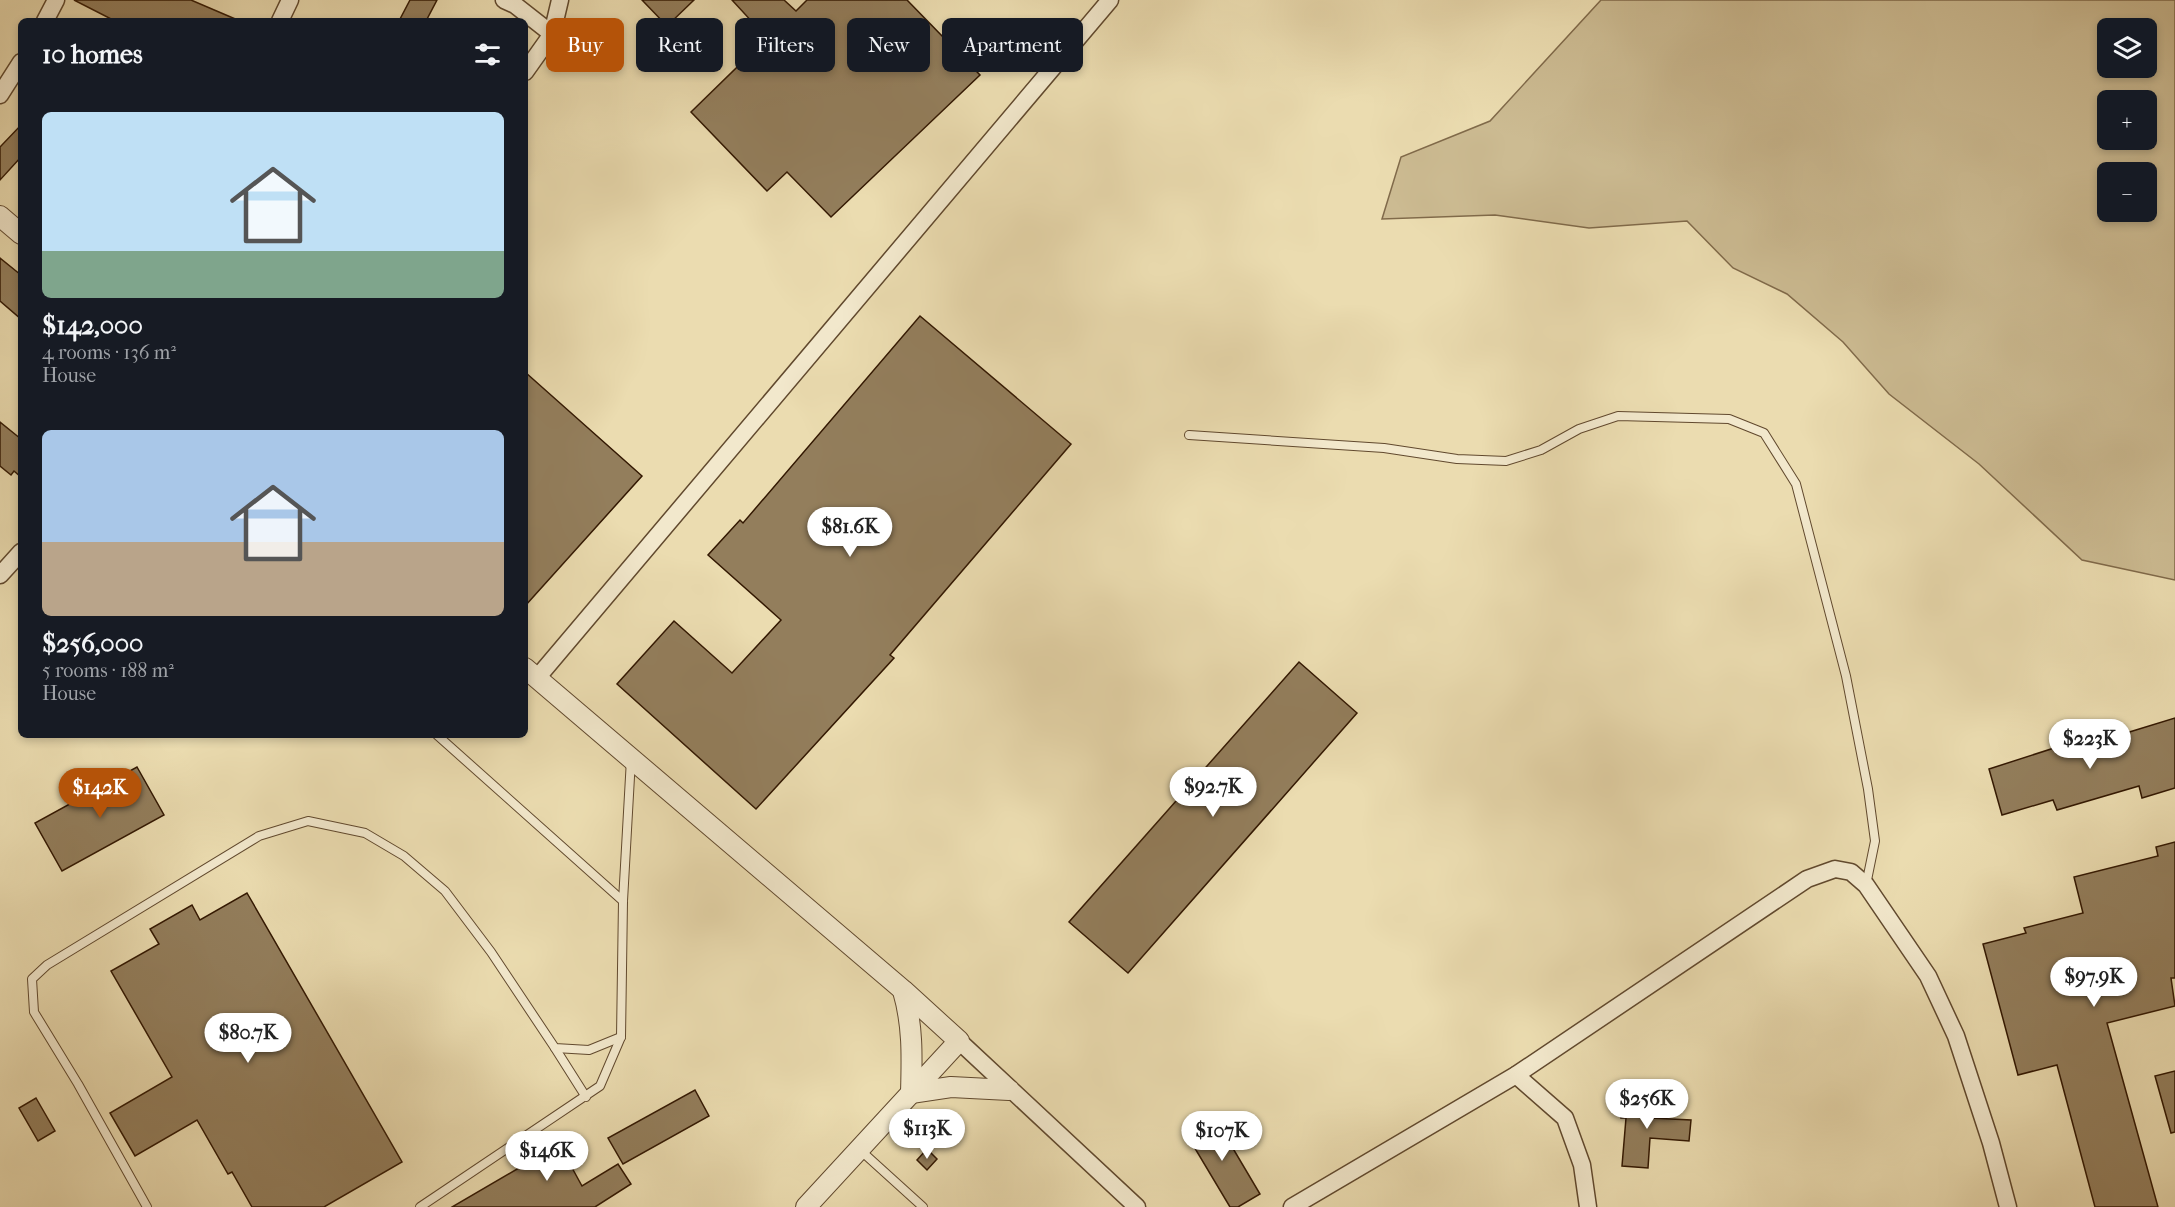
<!DOCTYPE html>
<meta charset="utf-8">
<style>
body{margin:0;font-family:"IM FELL French Canon",serif;background:#20242c;color:#f1f3f6;height:100vh;display:flex;flex-direction:column;font-size:22px;white-space:nowrap}
*{box-sizing:border-box;margin:0}
p{font-size:20px;color:#9ea1a6}
.icon{flex:none;width:33px;height:33px;fill:none;stroke:currentColor;stroke-width:2;stroke-linecap:round;stroke-linejoin:round}
.map{position:relative;flex:1;overflow:hidden}
.side{position:absolute;left:18px;top:18px;width:510px;height:720px;display:flex;flex-direction:column;background:#171b24;border-radius:9px;box-shadow:0 3px 9px #0003}
.side>*{flex:none}
.hud{position:absolute;left:546px;top:18px;width:570px;height:54px;display:flex;gap:12px}
.controls{position:absolute;left:2097px;top:18px;display:grid;gap:12px}
.controls a{display:grid;place-items:center;width:60px;height:60px;border-radius:9px;background:#171b24;box-shadow:0 3px 9px #0003;font-size:30px}
.price{position:absolute;translate:-50% -51px;padding:0 14px;border-radius:21px;background:#fff;color:#222;font-size:20px;line-height:39px;filter:drop-shadow(0 2px 3px #0008)}
.price::after{content:'';position:absolute;left:50%;top:36px;width:18px;height:14px;margin-left:-9px;background:inherit;clip-path:polygon(0 0,100% 0,50% 100%)}
.price.current{background:#b45309;color:#fff}
ul{padding:0;list-style:none}
li{display:grid;align-content:center;gap:12px;height:318px;padding:0 24px}
li span{display:grid;place-items:center;height:186px;border-radius:9px;color:#555}
li>.icon{margin-inline-start:auto}
span .icon{width:108px;height:108px;fill:#fffc;stroke-width:1}
li b{font-size:26px}
h2{display:flex;justify-content:space-between;align-items:center;height:72px;padding:0 24px;font-size:26px}
.pill{padding:0 21px;border-radius:9px;background:#171b24;box-shadow:0 3px 9px #0003;font-size:21px;line-height:54px}
.pill.current{background:#b45309;color:#fff}
.map>svg:first-child{display:block}
.green{fill:#ccbb92;stroke:#806a4a;stroke-width:1.5;fill-rule:evenodd}
.building{fill:#937e5c;stroke:#331802;stroke-width:1.5}
.lines{fill:none;stroke-linecap:round;stroke-linejoin:round}
.service-casing{stroke:#61492e;stroke-width:10}
.minor-casing{stroke:#61492e;stroke-width:19}
.tertiary-casing{stroke:#61492e;stroke-width:22}
.service{stroke:#f2e8cc;stroke-width:8}
.minor{stroke:#f2e8cc;stroke-width:16}
.tertiary{stroke:#f2e8cc;stroke-width:20}
</style>
<div class="map">
<svg width="2175" height="1207" viewBox="0 0 2175 1207">
<rect width="100%" height="100%" fill="#ebdcb0"/>
<filter id="stains"><feTurbulence type="fractalNoise" baseFrequency=".00333" numOctaves="4"/><feColorMatrix values="0 0 0 0 .2 0 0 0 0 .09 0 0 0 0 .02 0 0 0 .5 -.17"/></filter>
<radialGradient id="worn" r=".72"><stop offset=".6" stop-color="#630" stop-opacity="0"/><stop offset="1" stop-color="#630" stop-opacity=".3"/></radialGradient>
<!-- green -->
<path class="green" d="M 1601,0 L 2175,0 L 2175,580 L 2082,560 L 1979,464 L 1889,394 L 1843,342 L 1787,294 L 1733,268 L 1687,221 L 1589,228 L 1495,215 L 1382,219 L 1401,157 L 1490,121 ZM 2108,28 L 2146,28 L 2146,68 L 2108,68 ZM 2108,100 L 2146,100 L 2146,140 L 2108,140 ZM 2108,172 L 2146,172 L 2146,212 L 2108,212 Z"/>
<!-- building -->
<g class="building">
<path d="M 74,0 L 191,0 L 240,21 L 115,21 Z"/>
<path d="M 410,0 L 437,0 L 426,21 L 399,21 Z"/>
<path d="M 642,0 L 694,0 L 667,26 Z"/>
<path d="M 732,0 L 784,0 L 796,11 L 807,0 L 907,0 L 980,75 L 831,217 L 787,172 L 767,191 L 691,112 L 767,38 Z"/>
<path d="M 21,125 L 21,157 L 0,180 L 0,147 Z"/>
<path d="M 0,258 L 21,275 L 21,319 L 0,301 Z"/>
<path d="M 920,316 L 1071,444 L 890,655 L 894,658 L 756,809 L 617,684 L 674,621 L 732,673 L 781,620 L 708,555 L 740,520 L 743,523 Z"/>
<path d="M 525,372 L 642,476 L 525,606 Z"/>
<path d="M 0,422 L 21,439 L 21,477 L 14,471 L 11,475 L 0,466 Z"/>
<path d="M 1299,662 L 1357,713 L 1128,973 L 1069,922 Z"/>
<path d="M 2175,718 L 2175,788 L 2142,798 L 2139,786 L 2057,810 L 2053,800 L 2002,815 L 1989,769 L 2110,730 L 2113,737 Z"/>
<path d="M 137,767 L 164,815 L 62,871 L 35,823 Z"/>
<path d="M 2175,842 L 2175,978 L 2171,978 L 2175,1006 L 2107,1023 L 2158,1207 L 2095,1207 L 2057,1065 L 2018,1075 L 1983,944 L 2026,933 L 2024,928 L 2083,913 L 2074,877 L 2158,856 L 2156,847 Z"/>
<path d="M 247,893 L 402,1162 L 324,1207 L 252,1207 L 232,1172 L 228,1174 L 197,1120 L 135,1156 L 110,1113 L 172,1077 L 111,971 L 159,944 L 150,929 L 192,905 L 200,920 Z"/>
<path d="M 2175,1071 L 2175,1132 L 2171,1133 L 2155,1076 Z"/>
<path d="M 695,1090 L 709,1116 L 623,1164 L 608,1138 Z"/>
<path d="M 1623,1094 L 1653,1096 L 1651,1118 L 1691,1120 L 1689,1141 L 1650,1138 L 1648,1168 L 1622,1166 L 1626,1118 L 1621,1118 Z"/>
<path d="M 36,1098 L 55,1131 L 38,1141 L 19,1108 Z"/>
<path d="M 1212,1113 L 1260,1194 L 1238,1207 L 1230,1207 L 1184,1130 Z"/>
<path d="M 554,1135 L 582,1186 L 618,1164 L 631,1184 L 595,1207 L 452,1207 L 519,1168 L 511,1154 L 536,1140 L 538,1144 Z"/>
<path d="M 927,1149 L 937,1159 L 927,1170 L 917,1160 Z"/>
</g>
<g class="lines">
<defs>
<g id="service">
<path d="M 1189,435 L 1384,448 L 1457,459 L 1506,461 L 1541,450 L 1579,429 L 1618,416 L 1729,419 L 1764,433 L 1796,484 L 1846,676 L 1868,789 L 1875,841 L 1866,885"/>
<path d="M 437,735 L 623,901"/>
<path d="M 555,1048 L 586,1097"/>
<path d="M 859,1149 L 923,1207"/>
<path d="M 147,1207 L 78,1084 L 34,1012 L 32,979 L 47,965 L 259,836 L 308,821 L 365,833 L 404,856 L 445,891 L 491,952 L 555,1048 L 589,1050 L 621,1037"/>
<path d="M 420,1207 L 600,1086 L 621,1037 L 623,901 L 631,759"/>
</g>
<g id="minor">
<path d="M 504,0 L 515,5 L 552,34 L 560,0"/>
<path d="M 45,21 L 56,0"/>
<path d="M 280,21 L 290,0"/>
<path d="M 525,72 L 552,34"/>
<path d="M 0,95 L 21,62"/>
<path d="M 0,575 L 21,552"/>
<path d="M 537,678 L 1110,0"/>
<path d="M 959,1041 L 1137,1207"/>
<path d="M 1516,1075 L 1565,1118 L 1582,1165 L 1588,1207"/>
<path d="M 1292,1207 L 1516,1075 L 1807,879 L 1835,869 L 1851,872 L 1866,885 L 1928,976 L 1956,1036 L 1991,1143 L 2008,1207"/>
</g>
<g id="tertiary">
<path d="M 0,216 L 21,234"/>
<path d="M 525,668 L 903,990 L 959,1041 L 806,1207"/>
<path d="M 903,991 C 913,1025 912,1057 911,1093 L 951,1087 L 1009,1090"/>
</g>
</defs>
<!-- service casing -->
<use href="#service" class="service-casing"/>
<!-- minor casing -->
<use href="#minor" class="minor-casing"/>
<!-- tertiary casing -->
<use href="#tertiary" class="tertiary-casing"/>
<!-- service -->
<use href="#service" class="service"/>
<!-- minor -->
<use href="#minor" class="minor"/>
<!-- tertiary -->
<use href="#tertiary" class="tertiary"/>
</g>
<rect width="100%" height="100%" filter="url(#stains)"/>
<rect width="100%" height="100%" fill="url(#worn)"/>
</svg>
<div class="controls">
<a><svg class="icon" aria-label="layers" viewBox="0 0 24 24"><path d="M12 4l9 5-9 5-9-5zM3 14l9 5 9-5"/></svg></a>
<a>+</a>
<a>−</a>
</div>
<b class="price" style="left:850px;top:558px">$81.6K</b>
<b class="price" style="left:2090px;top:770px">$223K</b>
<b class="price" style="left:1213px;top:818px">$92.7K</b>
<b class="price current" style="left:100px;top:819px">$142K</b>
<b class="price" style="left:2094px;top:1008px">$97.9K</b>
<b class="price" style="left:248px;top:1064px">$80.7K</b>
<b class="price" style="left:1647px;top:1130px">$256K</b>
<b class="price" style="left:927px;top:1160px">$113K</b>
<b class="price" style="left:1222px;top:1162px">$107K</b>
<b class="price" style="left:547px;top:1182px">$146K</b>
<div class="hud">
<a class="pill current">Buy</a>
<a class="pill">Rent</a>
<a class="pill">Filters</a>
<a class="pill">New</a>
<a class="pill">Apartment</a>
</div>
<section class="side">
<h2>10 homes<svg class="icon" aria-label="filters" viewBox="0 0 24 24"><path d="M4 7h16M4 17h16"/><circle cx="9" cy="7" r="2"/><circle cx="15" cy="17" r="2"/></svg></h2>
<ul>
<li><span style="background:linear-gradient(#bfe0f5 75%,#7fa58c 0)"><svg class="icon" aria-label="home" viewBox="0 0 24 24"><path d="M3 11l9-7 9 7M6 9v11h12V9"/></svg></span><div><b>$142,000</b><p>4 rooms · 136 m²</p><p>House</p></div></li>
<li><span style="background:linear-gradient(#a9c7e8 60%,#b9a48a 0)"><svg class="icon" aria-label="home" viewBox="0 0 24 24"><path d="M3 11l9-7 9 7M6 9v11h12V9"/></svg></span><div><b>$256,000</b><p>5 rooms · 188 m²</p><p>House</p></div></li>
</ul>
</section>
</div>
